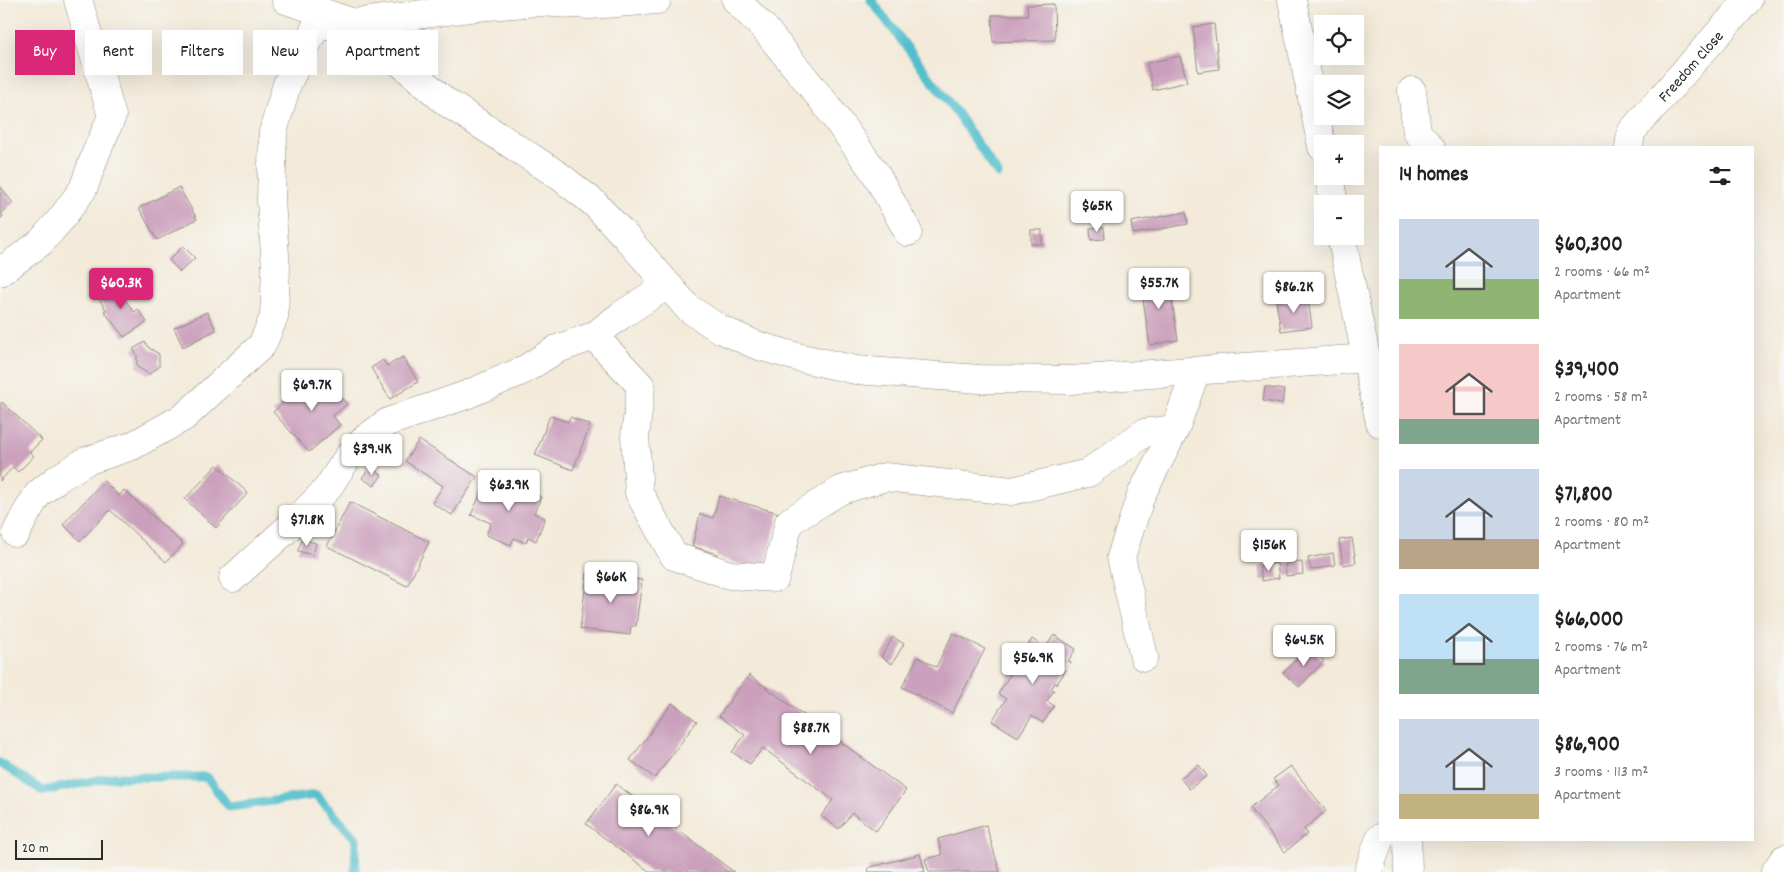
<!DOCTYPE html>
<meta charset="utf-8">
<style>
body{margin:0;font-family:Dekko,sans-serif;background:#f6f6f6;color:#222;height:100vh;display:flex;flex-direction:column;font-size:19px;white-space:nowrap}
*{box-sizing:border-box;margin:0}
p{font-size:16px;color:#767676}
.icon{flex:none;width:28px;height:28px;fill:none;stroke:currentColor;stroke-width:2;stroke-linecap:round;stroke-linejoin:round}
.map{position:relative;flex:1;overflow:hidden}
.panel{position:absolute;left:1379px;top:146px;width:375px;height:695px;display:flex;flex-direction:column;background:#fff;border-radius:0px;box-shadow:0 5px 20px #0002}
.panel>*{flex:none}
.top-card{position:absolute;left:15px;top:30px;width:475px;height:45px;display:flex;gap:10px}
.tools{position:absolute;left:1314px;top:15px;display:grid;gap:10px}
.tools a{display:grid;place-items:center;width:50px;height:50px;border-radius:0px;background:#fff;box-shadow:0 5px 20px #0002;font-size:25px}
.scale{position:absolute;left:15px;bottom:12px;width:88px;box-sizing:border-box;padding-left:5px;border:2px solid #2b2b2b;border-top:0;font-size:14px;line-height:18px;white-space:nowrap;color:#2b2b2b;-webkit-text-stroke:4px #f6f6f2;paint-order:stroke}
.price{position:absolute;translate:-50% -42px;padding:0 11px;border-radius:5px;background:#fff;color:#222;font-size:16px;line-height:32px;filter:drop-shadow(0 1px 2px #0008)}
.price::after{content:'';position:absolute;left:50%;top:30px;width:15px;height:11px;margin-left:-8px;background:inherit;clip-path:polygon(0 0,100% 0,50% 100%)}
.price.active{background:#db2777;color:#fff}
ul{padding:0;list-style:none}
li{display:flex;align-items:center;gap:15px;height:125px;padding:0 20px}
li span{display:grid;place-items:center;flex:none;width:140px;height:100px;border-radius:0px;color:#555}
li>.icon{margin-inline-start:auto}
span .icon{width:60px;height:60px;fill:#fffc;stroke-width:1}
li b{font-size:21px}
h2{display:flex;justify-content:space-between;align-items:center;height:60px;padding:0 20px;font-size:21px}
.chip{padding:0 18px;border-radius:0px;background:#fff;box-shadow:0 5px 20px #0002;font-size:18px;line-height:45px}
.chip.active{background:#db2777;color:#fff}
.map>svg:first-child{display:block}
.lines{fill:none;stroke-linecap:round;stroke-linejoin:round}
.stream{stroke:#52bfcc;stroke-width:9}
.building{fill:#cba0bc}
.minor-casing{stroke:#8f8a82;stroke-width:29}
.minor{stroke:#fff;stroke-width:28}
.labels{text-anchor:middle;stroke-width:4;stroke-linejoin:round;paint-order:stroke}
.street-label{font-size:16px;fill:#2b2b2b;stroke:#f6f6f2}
</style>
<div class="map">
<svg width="1784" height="872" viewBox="0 0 1784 872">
<rect width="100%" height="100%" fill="#f6f6f2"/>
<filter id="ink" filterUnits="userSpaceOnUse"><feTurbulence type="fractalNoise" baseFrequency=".02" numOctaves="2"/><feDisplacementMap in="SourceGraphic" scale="10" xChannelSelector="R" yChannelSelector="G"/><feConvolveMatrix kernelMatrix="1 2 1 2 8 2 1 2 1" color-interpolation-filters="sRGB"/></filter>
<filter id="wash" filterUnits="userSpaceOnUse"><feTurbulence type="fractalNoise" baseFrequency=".0096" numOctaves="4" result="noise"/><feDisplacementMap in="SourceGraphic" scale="20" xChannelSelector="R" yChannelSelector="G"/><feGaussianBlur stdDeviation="1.12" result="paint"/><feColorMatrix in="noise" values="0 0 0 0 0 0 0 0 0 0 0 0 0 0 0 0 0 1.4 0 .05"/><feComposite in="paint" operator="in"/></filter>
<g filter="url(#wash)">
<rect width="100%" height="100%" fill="#f3ead9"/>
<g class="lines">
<!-- stream -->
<g class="stream">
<path d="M 871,0 L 956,112 L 998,174"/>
<path d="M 0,763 L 43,791 L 113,777 L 207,777 L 229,807 L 316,795 L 356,839 L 355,872"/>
</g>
</g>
<g id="blocks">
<!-- building -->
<g class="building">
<path d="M 1054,4 L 1055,40 L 993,42 L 992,15 L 1028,15 L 1027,5 Z"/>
<path d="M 1214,24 L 1219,69 L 1198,72 L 1193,27 Z"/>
<path d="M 1180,56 L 1187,82 L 1153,90 L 1147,63 Z"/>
<path d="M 0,186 L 13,203 L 1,213 L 3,216 L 0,219 Z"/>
<path d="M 179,187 L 197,219 L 157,240 L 139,208 Z"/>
<path d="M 1186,212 L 1188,224 L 1133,234 L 1131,222 Z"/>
<path d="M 1104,227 L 1105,239 L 1091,240 L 1090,228 Z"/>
<rect x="1031" y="230" width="11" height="14"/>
<path d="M 183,246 L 195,258 L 180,272 L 169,260 Z"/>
<path d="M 1168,275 L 1178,340 L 1150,345 L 1140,280 Z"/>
<path d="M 120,282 L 129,295 L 124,298 L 134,312 L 138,309 L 147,322 L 124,337 L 104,311 L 106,310 L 98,297 Z"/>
<path d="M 1308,297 L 1312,327 L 1281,331 L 1276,301 Z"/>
<path d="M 207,312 L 216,330 L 183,347 L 174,328 Z"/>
<path d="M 145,342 L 149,348 L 159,354 L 159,367 L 149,374 L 137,367 L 137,355 L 133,349 Z"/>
<path d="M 403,357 L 418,382 L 390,399 L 371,368 L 383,360 L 387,366 Z"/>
<path d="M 318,373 L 347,404 L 333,416 L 340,425 L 309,452 L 273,412 Z"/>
<path d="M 1265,387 L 1284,390 L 1282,404 L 1263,401 Z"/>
<path d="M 2,402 L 42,440 L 30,452 L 34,456 L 18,472 L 13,467 L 0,481 L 0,404 Z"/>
<path d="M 550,416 L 568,422 L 570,417 L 590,425 L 573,470 L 535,455 Z"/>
<path d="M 419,440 L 477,477 L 452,515 L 432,503 L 443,486 L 405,461 Z"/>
<path d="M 217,465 L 248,493 L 216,528 L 185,499 Z"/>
<path d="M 370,467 L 382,475 L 374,486 L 362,478 Z"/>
<path d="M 489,475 L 541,497 L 534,513 L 545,518 L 536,541 L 528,537 L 526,543 L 514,538 L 511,545 L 486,535 L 491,523 L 471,515 Z"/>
<path d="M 104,481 L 119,496 L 124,490 L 183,544 L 166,562 L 110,510 L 80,541 L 63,524 Z"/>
<path d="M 719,496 L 779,513 L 764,571 L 716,557 L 717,554 L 692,546 L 700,514 L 713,518 Z"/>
<path d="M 350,502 L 429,542 L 407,586 L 327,546 Z"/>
<path d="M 1352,538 L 1356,563 L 1343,565 L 1339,540 Z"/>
<path d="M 302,539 L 316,543 L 313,555 L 298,551 Z"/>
<path d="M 1333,553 L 1335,565 L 1311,570 L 1308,558 Z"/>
<path d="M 1302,562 L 1303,574 L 1286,576 L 1285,564 Z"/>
<path d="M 1277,563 L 1279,578 L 1262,581 L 1259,566 Z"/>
<path d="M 587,573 L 642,580 L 636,626 L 631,626 L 630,635 L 580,629 Z"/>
<path d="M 953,633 L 985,649 L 952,713 L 902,687 L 918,657 L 936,667 Z"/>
<path d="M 1054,635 L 1076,649 L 1068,661 L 1071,662 L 1057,684 L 1055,683 L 1051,689 L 1054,690 L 1047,701 L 1054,706 L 1043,723 L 1032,716 L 1018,737 L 992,721 L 1006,699 L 998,694 L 1032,639 L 1045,648 Z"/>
<path d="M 893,637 L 904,644 L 892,664 L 881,657 Z"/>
<path d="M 1309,646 L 1324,661 L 1299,687 L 1283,673 Z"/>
<path d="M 749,675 L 906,790 L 876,831 L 852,813 L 839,829 L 821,816 L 833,800 L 763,748 L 750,764 L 732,752 L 745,735 L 719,716 Z"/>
<path d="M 672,703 L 697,721 L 655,778 L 630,760 Z"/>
<path d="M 1199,765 L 1207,776 L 1189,789 L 1180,778 Z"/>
<path d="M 1291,766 L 1326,811 L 1304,829 L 1307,834 L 1285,852 L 1250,808 L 1279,785 L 1273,779 Z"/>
<path d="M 616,784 L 734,872 L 650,872 L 586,824 Z"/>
<path d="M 986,825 L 1000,872 L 929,872 L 925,859 L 942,855 L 938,839 Z"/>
<path d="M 920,854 L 925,872 L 869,872 L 868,868 Z"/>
</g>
</g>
</g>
<g filter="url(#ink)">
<use href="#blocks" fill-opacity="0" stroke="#8f8a82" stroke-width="1"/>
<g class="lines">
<defs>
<g id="minor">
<path d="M 286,0 L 354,23 L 446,102 L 558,175 L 594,203 L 626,237 L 688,308 L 718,328 L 756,345 L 797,357 L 856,370 L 980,379 L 1070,380 L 1367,358"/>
<path d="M 736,0 L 765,29 L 824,102 L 876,174 L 908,232"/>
<path d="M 1292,0 L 1322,147"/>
<path d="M 1412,91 L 1417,132 L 1431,148"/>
<path id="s1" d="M 1629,148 L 1631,132 L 1748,0"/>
<path d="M 1329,176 L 1334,204"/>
<path d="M 1341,236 L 1380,423"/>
<path d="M 0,272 L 40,243 L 61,219 L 83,189 L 96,153 L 112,116 L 78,0"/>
<path d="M 594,336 L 641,386 L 635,437 L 639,493 L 674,556 L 730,575 L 775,578 L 789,522 L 841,490 L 885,477 L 1012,491 L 1088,473 L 1144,433 L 1175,429 L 1196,371"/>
<path d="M 16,533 L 27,512 L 38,494 L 57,479 L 86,461 L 132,446 L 184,417 L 262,345 L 274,317 L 276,268 L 271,201 L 273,132 L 287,84 L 316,26 L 354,23 L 477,7 L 537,2 L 590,5 L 657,0"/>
<path d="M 233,578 L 297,520 L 327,489 L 348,457 L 365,439 L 388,422 L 466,395 L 522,371 L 557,349 L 594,336 L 620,316 L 667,285"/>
<path d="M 1144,657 L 1121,557 L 1141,495 L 1175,429"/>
<path d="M 1407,840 L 1408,872"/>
<path d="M 1368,872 L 1380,838"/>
<path d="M 1775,872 L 1784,859"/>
</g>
</defs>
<!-- minor casing -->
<use href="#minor" class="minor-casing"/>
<!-- minor -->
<use href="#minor" class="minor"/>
</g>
</g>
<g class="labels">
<!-- street labels -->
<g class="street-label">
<text dy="6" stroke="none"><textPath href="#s1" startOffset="105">Freedom Close</textPath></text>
</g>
</g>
</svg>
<div class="tools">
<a><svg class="icon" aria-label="locate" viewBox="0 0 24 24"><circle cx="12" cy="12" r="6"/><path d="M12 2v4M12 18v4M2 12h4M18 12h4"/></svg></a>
<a><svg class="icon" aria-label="layers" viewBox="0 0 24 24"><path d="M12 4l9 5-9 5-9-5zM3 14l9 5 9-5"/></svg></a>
<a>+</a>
<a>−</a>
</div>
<div class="scale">20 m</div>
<b class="price" style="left:1097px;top:233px">$65K</b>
<b class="price active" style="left:121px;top:310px">$60.3K</b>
<b class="price" style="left:1159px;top:310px">$55.7K</b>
<b class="price" style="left:1294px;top:314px">$86.2K</b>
<b class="price" style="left:312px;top:412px">$69.7K</b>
<b class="price" style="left:372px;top:476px">$39.4K</b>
<b class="price" style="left:509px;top:512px">$63.9K</b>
<b class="price" style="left:307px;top:547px">$71.8K</b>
<b class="price" style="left:1269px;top:572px">$156K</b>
<b class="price" style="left:611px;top:604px">$66K</b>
<b class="price" style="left:1304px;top:667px">$64.5K</b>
<b class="price" style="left:1033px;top:685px">$56.9K</b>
<b class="price" style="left:811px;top:755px">$88.7K</b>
<b class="price" style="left:649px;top:837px">$86.9K</b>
<div class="top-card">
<a class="chip active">Buy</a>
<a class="chip">Rent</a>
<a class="chip">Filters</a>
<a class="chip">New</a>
<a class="chip">Apartment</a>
</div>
<section class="panel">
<h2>14 homes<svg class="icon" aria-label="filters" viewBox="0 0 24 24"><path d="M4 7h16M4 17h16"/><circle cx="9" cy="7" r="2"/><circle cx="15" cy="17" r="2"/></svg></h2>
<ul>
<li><span style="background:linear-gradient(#c9d6e8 60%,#8fb573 0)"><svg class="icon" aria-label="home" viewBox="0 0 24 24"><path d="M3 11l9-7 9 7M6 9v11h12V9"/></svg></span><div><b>$60,300</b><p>2 rooms · 66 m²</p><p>Apartment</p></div></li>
<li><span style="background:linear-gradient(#f6c9c9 75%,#7fa58c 0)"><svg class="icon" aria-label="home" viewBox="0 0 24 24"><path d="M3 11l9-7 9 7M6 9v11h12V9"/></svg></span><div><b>$39,400</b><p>2 rooms · 58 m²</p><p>Apartment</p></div></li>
<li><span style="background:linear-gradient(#c9d6e8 70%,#b9a48a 0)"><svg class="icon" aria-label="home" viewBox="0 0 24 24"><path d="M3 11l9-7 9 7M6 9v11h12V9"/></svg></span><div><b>$71,800</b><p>2 rooms · 80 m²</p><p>Apartment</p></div></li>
<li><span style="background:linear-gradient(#bfe0f5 65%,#7fa58c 0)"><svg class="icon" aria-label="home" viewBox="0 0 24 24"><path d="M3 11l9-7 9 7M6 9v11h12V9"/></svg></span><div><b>$66,000</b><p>2 rooms · 76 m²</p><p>Apartment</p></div></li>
<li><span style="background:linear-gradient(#c9d6e8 75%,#c2b280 0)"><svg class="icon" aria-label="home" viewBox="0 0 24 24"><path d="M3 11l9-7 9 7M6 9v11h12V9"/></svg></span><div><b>$86,900</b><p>3 rooms · 113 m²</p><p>Apartment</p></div></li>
</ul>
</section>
</div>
